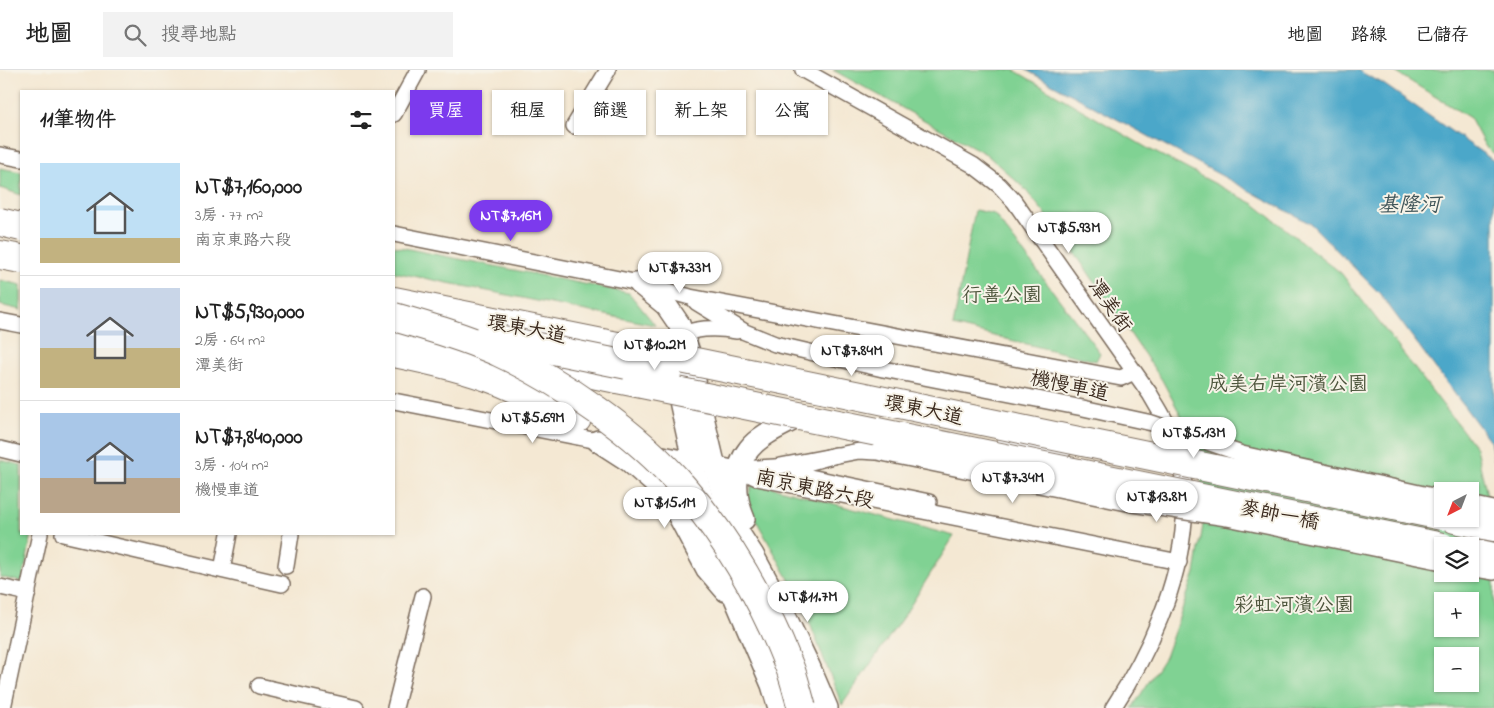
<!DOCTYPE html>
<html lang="zh-TW">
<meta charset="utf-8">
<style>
body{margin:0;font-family:"Indie Flower","LXGW WenKai TC",sans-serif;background:#f2f2f2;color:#222;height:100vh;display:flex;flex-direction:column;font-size:19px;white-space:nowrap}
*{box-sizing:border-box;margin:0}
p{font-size:16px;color:#767676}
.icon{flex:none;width:28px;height:28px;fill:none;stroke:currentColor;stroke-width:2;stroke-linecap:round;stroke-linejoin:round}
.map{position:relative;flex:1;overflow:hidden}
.sheet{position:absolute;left:20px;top:20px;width:375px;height:445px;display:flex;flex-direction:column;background:#fff;border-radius:0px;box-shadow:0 1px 4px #0004}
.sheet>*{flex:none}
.guide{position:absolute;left:410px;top:20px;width:475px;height:45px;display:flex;gap:10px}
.needle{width:32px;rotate:222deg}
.tools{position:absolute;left:1434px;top:412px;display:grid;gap:10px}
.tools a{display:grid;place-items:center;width:45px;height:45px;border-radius:0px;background:#fff;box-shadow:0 1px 4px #0004;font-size:25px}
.price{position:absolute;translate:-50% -42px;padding:0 11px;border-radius:18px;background:#fff;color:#222;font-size:16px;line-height:32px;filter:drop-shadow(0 1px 2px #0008)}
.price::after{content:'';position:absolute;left:50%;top:30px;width:15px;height:11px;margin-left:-8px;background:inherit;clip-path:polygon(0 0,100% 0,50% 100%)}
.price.current{background:#7c3aed;color:#fff}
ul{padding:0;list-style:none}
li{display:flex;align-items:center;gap:15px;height:125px;padding:0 20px}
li+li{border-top:1px solid #e0e0e0}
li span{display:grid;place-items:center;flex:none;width:140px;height:100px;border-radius:0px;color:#555}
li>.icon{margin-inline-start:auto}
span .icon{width:60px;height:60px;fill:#fffc;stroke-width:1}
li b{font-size:21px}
h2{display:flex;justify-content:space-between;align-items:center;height:60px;padding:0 20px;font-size:21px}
.tag{padding:0 18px;border-radius:0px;background:#fff;box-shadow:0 1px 4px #0004;font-size:18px;line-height:45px}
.tag.current{background:#7c3aed;color:#fff}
header{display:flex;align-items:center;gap:30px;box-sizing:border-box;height:70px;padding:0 25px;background:#fff;border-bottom:1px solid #e0e0e0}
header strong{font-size:24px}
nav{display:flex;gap:28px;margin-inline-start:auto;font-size:18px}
.search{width:350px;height:45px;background:#f2f2f2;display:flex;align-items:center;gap:12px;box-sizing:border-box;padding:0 18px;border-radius:0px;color:#767676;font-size:19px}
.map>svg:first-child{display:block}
.green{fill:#80d293;stroke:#5e7e58;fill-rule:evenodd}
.water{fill:#4ba7c9;stroke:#436874}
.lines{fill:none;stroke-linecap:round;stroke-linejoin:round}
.street-casing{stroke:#7c6c5d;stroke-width:18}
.secondary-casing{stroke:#7c6c5d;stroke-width:24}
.highway-casing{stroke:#7c6c5d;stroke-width:30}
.street{stroke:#fff;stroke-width:15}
.secondary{stroke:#fff;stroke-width:21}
.highway{stroke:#fff;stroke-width:28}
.street-bridge-casing{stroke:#7c6c5d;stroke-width:18;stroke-linecap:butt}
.highway-bridge-casing{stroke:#7c6c5d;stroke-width:30;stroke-linecap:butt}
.street-bridge{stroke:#fff;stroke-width:15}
.highway-bridge{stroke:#fff;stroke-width:28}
.labels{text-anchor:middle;stroke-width:4;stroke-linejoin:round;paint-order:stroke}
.park-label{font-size:20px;fill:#4c543b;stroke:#f7f3e8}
.street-label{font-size:20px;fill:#3b2a1e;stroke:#f7f3e8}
.water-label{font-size:21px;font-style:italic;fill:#41565a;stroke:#f7f3e8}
</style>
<header>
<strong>地圖</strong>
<div class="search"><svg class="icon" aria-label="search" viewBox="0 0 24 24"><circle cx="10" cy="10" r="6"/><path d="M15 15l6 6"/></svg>搜尋地點</div>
<nav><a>地圖</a><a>路線</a><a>已儲存</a></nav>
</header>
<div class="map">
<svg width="1494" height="638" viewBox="0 0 1494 638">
<rect width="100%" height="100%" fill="#f7f3e8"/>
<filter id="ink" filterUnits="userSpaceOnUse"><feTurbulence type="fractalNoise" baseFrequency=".02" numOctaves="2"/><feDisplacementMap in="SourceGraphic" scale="10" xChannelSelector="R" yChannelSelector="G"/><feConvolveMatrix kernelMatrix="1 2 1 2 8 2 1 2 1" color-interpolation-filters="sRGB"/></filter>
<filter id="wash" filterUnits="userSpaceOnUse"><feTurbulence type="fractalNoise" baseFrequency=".0096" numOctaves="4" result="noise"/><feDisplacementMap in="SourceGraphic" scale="20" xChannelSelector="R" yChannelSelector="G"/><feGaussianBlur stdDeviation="1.12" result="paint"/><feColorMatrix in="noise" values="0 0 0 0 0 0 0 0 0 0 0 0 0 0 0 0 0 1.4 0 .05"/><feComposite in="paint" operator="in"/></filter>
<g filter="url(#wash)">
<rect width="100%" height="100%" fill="#f4e8d3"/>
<!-- green -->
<g class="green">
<path d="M 833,0 L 1014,0 L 1147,78 L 1254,134 L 1341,203 L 1476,378 L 1494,455 L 1494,638 L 1132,638 L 1165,587 L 1195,503 L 1203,455 L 1201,408 L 1191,364 L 1162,310 L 1061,163 L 1023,117 L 986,84 ZM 1442,421 L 1470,421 L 1470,449 L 1442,449 ZM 1442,476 L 1470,476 L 1470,504 L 1442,504 ZM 1442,531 L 1470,531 L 1470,559 L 1442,559 ZM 1442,586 L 1470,586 L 1470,614 L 1442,614 Z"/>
<path d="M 1392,0 L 1494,0 L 1494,84 L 1485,76 L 1470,48 Z"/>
<path d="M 0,98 L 21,102 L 21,125 L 0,118 Z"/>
<path d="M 975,140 L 994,144 L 1100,283 L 1096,291 L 953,256 Z"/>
<path d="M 394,176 L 629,223 L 655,255 L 394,202 Z"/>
<path d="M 0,210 L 21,215 L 21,240 L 0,235 Z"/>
<path d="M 0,390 L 21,395 L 21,464 L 32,464 L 22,512 L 0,507 Z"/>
<path d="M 753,412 L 954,466 L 907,541 L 842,635 L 801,531 L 746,432 Z"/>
</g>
<!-- water -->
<path class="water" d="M 1026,0 L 1357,0 L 1382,13 L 1494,91 L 1494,390 L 1490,371 L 1380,224 L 1311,154 Z"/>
</g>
<g filter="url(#ink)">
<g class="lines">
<defs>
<g id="street">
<path d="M 803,0 L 973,95 L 999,115 L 1014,131 L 1150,324 C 1156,335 1164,346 1168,357 C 1177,379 1185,409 1186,432 C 1186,438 1185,444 1184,451 C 1179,516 1149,583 1113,638"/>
<path d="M 394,44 L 418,0"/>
<path d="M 574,56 L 608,0"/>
<path d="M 0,85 L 21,89"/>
<path d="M 394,164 L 639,213 L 690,227 L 1121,308 L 1134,302"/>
<path d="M 696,232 L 745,262 L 775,274 L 883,299"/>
<path d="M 0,251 L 21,255"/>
<path d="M 669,273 C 673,270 678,266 683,264 C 700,257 719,258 737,261"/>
<path d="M 394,331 L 608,373"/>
<path d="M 0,379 L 21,384"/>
<path d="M 653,382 L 738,399 L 757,408 L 1179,492"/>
<path d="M 836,385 L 800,395 L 798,400 L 800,404 L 805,406 L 929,432"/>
<path d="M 740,399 L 775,397 L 859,381 L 877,382"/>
<path d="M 1470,434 L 1494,439"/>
<path d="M 63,464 L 282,514"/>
<path d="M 286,496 L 291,464"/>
<path d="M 1470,498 L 1494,502"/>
<path d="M 222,500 L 229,464"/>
<path d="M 0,517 L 28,523"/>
<path d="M 259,616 L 356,638"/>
<path d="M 3,638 L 40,464"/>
<path d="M 395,638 L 423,526"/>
</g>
<g id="secondary">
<path d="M 639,213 L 666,235 L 679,254 L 690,285 L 698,326 L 714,393 L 729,448 L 753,485 L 779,533 L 809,596 L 827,638"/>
<path d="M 675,308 L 696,404 L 717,486 L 772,615 L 779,638"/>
<path d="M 598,371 L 629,391 L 653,412 L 675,439 L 707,499 L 726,521"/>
<path d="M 744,449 C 734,426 733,399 749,379 C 761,364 782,356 798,347"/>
</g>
<g id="highway">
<path d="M 0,185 L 21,189"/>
<path d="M 394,231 L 647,282"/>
<path d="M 394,264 L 463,278"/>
<path d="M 394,283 C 429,290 465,298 498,311 C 525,322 551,336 577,349"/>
<path d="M 518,289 L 637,313"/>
<path d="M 1011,373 L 1060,375"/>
<path d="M 1455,449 L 1494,457"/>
<path d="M 1470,482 L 1494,487"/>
</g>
</defs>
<!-- street casing -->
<use href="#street" class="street-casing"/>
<!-- secondary casing -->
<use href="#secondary" class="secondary-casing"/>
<!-- highway casing -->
<use href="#highway" class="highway-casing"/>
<!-- street -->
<use href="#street" class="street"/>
<!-- secondary -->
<use href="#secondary" class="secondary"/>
<!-- highway -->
<use href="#highway" class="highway"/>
<defs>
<g id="street-bridge">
<path d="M 883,299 L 1083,338 L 1152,353 L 1242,384 L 1442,428"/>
<path d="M 877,382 L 1132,434 L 1227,448 L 1442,492"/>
</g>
<g id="highway-bridge">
<path d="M 0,152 L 21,157"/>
<path d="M 394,247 C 429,257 464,267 498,282 C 562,312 636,362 683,417 C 729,470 764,532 790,598 C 795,611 798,625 802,638"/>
<path d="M 488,267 L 667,303"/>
<path d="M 647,282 L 1442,446"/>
<path d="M 637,313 L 1442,477"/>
</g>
</defs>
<!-- street-bridge casing -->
<use href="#street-bridge" class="street-bridge-casing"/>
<!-- highway-bridge casing -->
<use href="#highway-bridge" class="highway-bridge-casing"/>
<!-- street-bridge -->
<use href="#street-bridge" class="street-bridge"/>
<!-- highway-bridge -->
<use href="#highway-bridge" class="highway-bridge"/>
</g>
</g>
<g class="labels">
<!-- park labels -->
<g class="park-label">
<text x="1002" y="231">行善公園</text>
<text x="1288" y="320">成美右岸河濱公園</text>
<text x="1294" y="541">彩虹河濱公園</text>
</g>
<!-- street labels -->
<g class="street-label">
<text transform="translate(1111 235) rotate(55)" y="7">潭美街</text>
<text transform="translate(527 258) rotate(11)" y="7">環東大道</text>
<text transform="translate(1070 315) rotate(12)" y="7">機慢車道</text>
<text transform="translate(924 339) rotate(12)" y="7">環東大道</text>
<text transform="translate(815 418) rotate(12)" y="7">南京東路六段</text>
<text transform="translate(1280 444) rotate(11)" y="7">麥帥一橋</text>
</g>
<!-- water labels -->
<g class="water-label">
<text x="1409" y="141">基隆河</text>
</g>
</g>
</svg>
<div class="tools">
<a><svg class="needle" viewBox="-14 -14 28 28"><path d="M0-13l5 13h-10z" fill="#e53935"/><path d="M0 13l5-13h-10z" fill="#767676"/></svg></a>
<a><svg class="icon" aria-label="layers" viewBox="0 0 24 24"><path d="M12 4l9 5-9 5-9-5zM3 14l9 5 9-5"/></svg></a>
<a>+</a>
<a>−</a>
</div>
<b class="price current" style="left:511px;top:172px">NT$7.16M</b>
<b class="price" style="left:1069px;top:184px">NT$5.93M</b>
<b class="price" style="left:680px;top:224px">NT$7.33M</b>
<b class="price" style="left:655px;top:301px">NT$10.2M</b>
<b class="price" style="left:852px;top:307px">NT$7.84M</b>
<b class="price" style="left:533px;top:374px">NT$5.69M</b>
<b class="price" style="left:1194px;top:389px">NT$5.13M</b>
<b class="price" style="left:1013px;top:434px">NT$7.34M</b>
<b class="price" style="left:1157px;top:453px">NT$13.8M</b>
<b class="price" style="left:665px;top:459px">NT$15.1M</b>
<b class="price" style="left:808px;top:553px">NT$11.7M</b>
<div class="guide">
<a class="tag current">買屋</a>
<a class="tag">租屋</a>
<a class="tag">篩選</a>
<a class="tag">新上架</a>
<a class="tag">公寓</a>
</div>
<section class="sheet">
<h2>11筆物件<svg class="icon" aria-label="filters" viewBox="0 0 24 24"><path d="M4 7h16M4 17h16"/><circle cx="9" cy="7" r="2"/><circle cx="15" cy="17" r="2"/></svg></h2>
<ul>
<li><span style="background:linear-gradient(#bfe0f5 75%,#c2b280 0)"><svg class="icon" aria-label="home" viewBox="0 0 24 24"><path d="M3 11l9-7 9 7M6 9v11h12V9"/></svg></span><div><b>NT$7,160,000</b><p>3房 · 77 m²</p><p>南京東路六段</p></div></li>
<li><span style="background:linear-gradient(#c9d6e8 60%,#c2b280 0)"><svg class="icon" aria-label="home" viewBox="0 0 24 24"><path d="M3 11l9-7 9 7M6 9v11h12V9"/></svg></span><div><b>NT$5,930,000</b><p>2房 · 64 m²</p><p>潭美街</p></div></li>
<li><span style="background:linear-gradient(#a9c7e8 65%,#b9a48a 0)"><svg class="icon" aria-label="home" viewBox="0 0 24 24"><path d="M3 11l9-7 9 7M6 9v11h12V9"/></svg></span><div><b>NT$7,840,000</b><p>3房 · 104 m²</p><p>機慢車道</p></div></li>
</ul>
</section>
</div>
